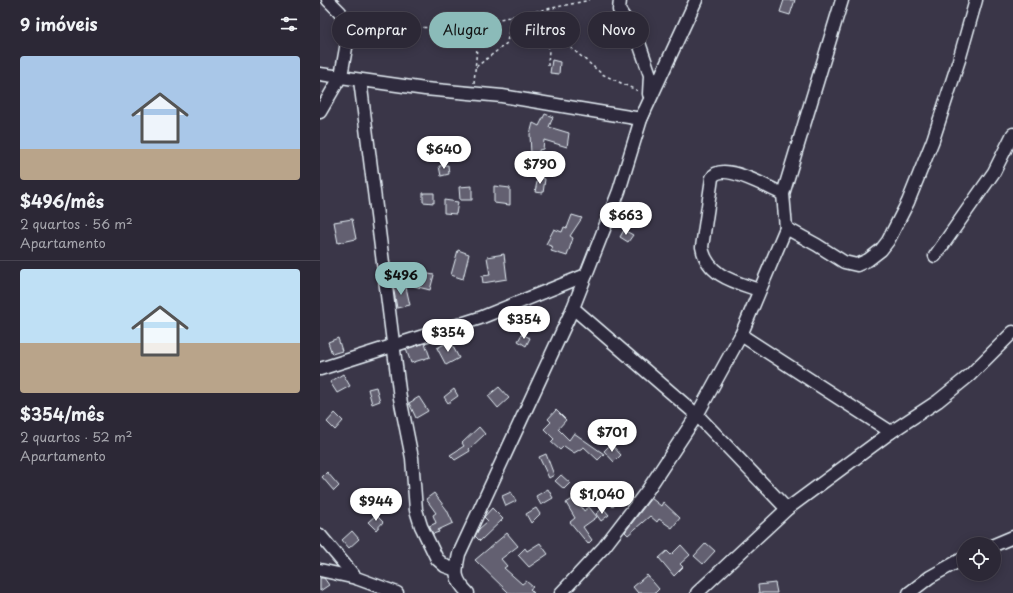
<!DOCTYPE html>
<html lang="pt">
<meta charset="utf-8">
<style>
body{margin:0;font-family:"Playpen Sans",sans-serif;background:#34303e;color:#f1f3f6;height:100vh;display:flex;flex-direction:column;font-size:15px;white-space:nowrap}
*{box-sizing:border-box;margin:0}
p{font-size:13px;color:#a6a6ad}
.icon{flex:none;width:22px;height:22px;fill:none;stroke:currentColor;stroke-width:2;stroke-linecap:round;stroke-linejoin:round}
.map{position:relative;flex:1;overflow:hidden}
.panel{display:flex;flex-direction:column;background:#2c2836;width:320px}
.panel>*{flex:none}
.guide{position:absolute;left:12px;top:12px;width:380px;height:36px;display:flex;gap:8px}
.fabs{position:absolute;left:637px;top:537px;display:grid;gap:8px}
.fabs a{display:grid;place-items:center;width:44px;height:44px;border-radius:50%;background:#2c2836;box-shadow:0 2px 10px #0003,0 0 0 1px #484451;font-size:20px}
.price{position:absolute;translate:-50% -34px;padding:0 9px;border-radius:14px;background:#fff;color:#222;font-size:13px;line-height:26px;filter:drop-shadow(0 1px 2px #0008)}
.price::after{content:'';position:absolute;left:50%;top:24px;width:12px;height:9px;margin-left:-6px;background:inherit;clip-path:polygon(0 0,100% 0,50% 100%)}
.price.selected{background:#8bbbb9;color:#111}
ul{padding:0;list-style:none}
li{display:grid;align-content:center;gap:8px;height:212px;padding:0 20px}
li+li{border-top:1px solid #484451}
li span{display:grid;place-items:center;height:124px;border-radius:4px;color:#555}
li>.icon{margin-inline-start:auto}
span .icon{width:72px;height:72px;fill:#fffc;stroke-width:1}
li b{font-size:17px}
h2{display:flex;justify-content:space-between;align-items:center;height:48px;padding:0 20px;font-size:17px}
.tag{padding:0 14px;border-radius:18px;background:#2c2836;box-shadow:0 2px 10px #0003,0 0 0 1px #484451;font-size:14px;line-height:36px}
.tag.selected{background:#8bbbb9;color:#111}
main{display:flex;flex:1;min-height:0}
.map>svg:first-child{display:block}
.building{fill:#636171;stroke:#e8f1f8}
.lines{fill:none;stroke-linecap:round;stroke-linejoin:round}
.minor-casing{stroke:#e8f1f8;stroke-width:15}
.path{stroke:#e8f1f8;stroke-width:1.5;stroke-dasharray:3 3;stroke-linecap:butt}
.minor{stroke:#2f2a3d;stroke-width:12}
</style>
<main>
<section class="panel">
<h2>9 imóveis<svg class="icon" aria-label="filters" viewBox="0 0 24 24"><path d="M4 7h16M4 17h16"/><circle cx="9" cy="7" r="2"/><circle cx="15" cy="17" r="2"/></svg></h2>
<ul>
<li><span style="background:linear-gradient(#a9c7e8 75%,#b9a48a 0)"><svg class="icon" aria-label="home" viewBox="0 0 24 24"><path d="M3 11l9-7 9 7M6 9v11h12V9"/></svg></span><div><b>$496/mês</b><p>2 quartos · 56 m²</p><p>Apartamento</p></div></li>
<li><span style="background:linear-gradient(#bfe0f5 60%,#b9a48a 0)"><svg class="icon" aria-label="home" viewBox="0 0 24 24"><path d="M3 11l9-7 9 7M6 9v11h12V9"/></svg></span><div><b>$354/mês</b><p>2 quartos · 52 m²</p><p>Apartamento</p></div></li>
</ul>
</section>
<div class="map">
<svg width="693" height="593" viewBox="0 0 693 593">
<rect width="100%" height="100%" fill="#3a3648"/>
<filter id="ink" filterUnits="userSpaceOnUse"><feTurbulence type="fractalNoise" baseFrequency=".025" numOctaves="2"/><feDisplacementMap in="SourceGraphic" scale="8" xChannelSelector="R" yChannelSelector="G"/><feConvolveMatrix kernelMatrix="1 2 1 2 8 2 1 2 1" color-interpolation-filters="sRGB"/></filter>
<g filter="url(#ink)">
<!-- building -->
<g class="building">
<path d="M 464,0 L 475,0 L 470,15 L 460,12 Z"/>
<path d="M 232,60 L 240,62 L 239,74 L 230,73 Z"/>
<path d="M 225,114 L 233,117 L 229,127 L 249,133 L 247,147 L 224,140 L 223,149 L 219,150 L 219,155 L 211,154 L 210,134 L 213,123 L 219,126 Z"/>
<path d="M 128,165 L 129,174 L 121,176 L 119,166 Z"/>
<path d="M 218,177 L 225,179 L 223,193 L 215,192 Z"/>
<path d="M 152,186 L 152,200 L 140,200 L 139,187 Z"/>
<path d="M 174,186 L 190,188 L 190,205 L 174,203 Z"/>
<path d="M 103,193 L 114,193 L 114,203 L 103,202 Z"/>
<path d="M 124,200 L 138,202 L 136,214 L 124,213 Z"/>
<path d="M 252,215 L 262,218 L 250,236 L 253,238 L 247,256 L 231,251 L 233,247 L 226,244 L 234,229 L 242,232 L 244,227 L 247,228 Z"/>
<path d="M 32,219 L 36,239 L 18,243 L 14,222 Z"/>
<path d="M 304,230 L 313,235 L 308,242 L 300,237 Z"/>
<path d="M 138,250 L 149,254 L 143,279 L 131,275 Z"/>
<path d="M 184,254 L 187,279 L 163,283 L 162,276 L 170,275 L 167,257 Z"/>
<path d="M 98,272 L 114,275 L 110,290 L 94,286 Z"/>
<path d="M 85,283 L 90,305 L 77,308 L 73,286 Z"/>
<path d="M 209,308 L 219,311 L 213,322 L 206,320 Z"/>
<path d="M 202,334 L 210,338 L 206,346 L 198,341 Z"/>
<path d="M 18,338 L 22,351 L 12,354 L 8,342 Z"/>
<path d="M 130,341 L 139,358 L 126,365 L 117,348 Z"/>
<path d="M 105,343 L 110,357 L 91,363 L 86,349 Z"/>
<path d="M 23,374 L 30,386 L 17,393 L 10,382 Z"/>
<path d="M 56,387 L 60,401 L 52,404 L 48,389 Z"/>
<path d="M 179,387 L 189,398 L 178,408 L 168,396 Z"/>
<path d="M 134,389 L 138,396 L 128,403 L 124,397 Z"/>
<path d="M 99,397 L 108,411 L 96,418 L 89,403 Z"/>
<path d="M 236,410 L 246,420 L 238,429 L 249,440 L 254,433 L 284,454 L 278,460 L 264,447 L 254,453 L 244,446 L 240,450 L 231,442 L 234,439 L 224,429 L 231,422 L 228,419 Z"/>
<path d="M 15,413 L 23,421 L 15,430 L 7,422 Z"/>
<path d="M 159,427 L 165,434 L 149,449 L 150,451 L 135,460 L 130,455 L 144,446 L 142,443 Z"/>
<path d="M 291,444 L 301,455 L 294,462 L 284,451 Z"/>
<path d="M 226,454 L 234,475 L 229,478 L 219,457 Z"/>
<path d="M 7,472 L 19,486 L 14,491 L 2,477 Z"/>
<path d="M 241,475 L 250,483 L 244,489 L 235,481 Z"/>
<path d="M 228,489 L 233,498 L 221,505 L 216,496 Z"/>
<path d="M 191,492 L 196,501 L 186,506 L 182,496 Z"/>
<path d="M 291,492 L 300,500 L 293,507 L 285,499 Z"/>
<path d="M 114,493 L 127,510 L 133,523 L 118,530 L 119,532 L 113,534 L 109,526 L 116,523 L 113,515 L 116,513 L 106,499 Z"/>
<path d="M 256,497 L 264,511 L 269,507 L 277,517 L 263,527 L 272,540 L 268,544 L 250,522 L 255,518 L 246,503 Z"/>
<path d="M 331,498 L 341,506 L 343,502 L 360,518 L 352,528 L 339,519 L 337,522 L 330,516 L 308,535 L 305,532 Z"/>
<path d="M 172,508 L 183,519 L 160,541 L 155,536 L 159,529 L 168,521 L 164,517 Z"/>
<path d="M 216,508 L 220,514 L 211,523 L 206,514 Z"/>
<path d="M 283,508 L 289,515 L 281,521 L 276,514 Z"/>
<path d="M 56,515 L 63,522 L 56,530 L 48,522 Z"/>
<path d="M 32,531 L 39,539 L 29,548 L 22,540 Z"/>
<path d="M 187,533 L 198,546 L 181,559 L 187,566 L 184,568 L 202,584 L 206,581 L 213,587 L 210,589 L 214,593 L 189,593 L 155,560 Z"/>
<path d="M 220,543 L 228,554 L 209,567 L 198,555 L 205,548 L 207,551 Z"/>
<path d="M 386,543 L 395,551 L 383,564 L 374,556 Z"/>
<path d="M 361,545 L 370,555 L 360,564 L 363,567 L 354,576 L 339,558 L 347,551 L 351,555 Z"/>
<path d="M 327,575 L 339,589 L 335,593 L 318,593 L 313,587 Z"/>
<path d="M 0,578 L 4,578 L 9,585 L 0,591 Z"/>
<path d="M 455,583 L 457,593 L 439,593 L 438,585 Z"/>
</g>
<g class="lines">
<defs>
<g id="minor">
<path d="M 300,0 L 299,10 L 317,37 L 330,75 L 329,94"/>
<path d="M 0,74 L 105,89 L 182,96 L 321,119 L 324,112"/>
<path d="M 40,80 L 80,398 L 92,458 L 96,510 L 101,526 L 117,559 L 125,566 L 136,570"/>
<path d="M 0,112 L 21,76 L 29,31 L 20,12 L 8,0"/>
<path d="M 466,228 L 497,245 L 524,262 L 537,265 L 548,260 L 561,250 L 568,241 L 588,202 L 613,140 L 639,60 L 656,0"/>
<path d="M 615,256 L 674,172 L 693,134"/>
<path d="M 439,290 C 415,282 387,276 382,247 L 392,178 C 401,160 449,188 463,194"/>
<path d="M 253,308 L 377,415 L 467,509"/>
<path d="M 421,335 L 571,432"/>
<path d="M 0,369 L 160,318 L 266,275"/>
<path d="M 0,535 L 36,578"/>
<path d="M 674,545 L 693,537"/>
<path d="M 0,570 L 36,578 L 77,593"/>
<path d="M 148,593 C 134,579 135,573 139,554 L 253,308 L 299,191 L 321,119 L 376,0"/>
<path d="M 241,593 L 284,547 L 327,491 L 377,415 L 421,335 L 466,228 L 463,194 L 522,0"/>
<path d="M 377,593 L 467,509 L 571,432 L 618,401 L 650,375 L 693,332"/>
<path d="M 589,593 L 610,577 L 644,558"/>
</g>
</defs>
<!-- minor casing -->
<use href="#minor" class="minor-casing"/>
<!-- path -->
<g class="path">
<path d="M 221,10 L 229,49 L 228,66"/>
<path d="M 33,16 L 76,28 L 142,27 L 270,0"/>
<path d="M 223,24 L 282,74 L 318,91"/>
<path d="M 156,67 L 187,43 L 191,16"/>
<path d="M 154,83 L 159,23"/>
</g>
<!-- minor -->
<use href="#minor" class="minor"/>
</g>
</g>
</svg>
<div class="fabs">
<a><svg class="icon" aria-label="locate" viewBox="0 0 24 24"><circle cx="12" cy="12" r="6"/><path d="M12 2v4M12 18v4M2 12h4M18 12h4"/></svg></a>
</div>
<b class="price" style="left:124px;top:170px">$640</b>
<b class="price" style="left:220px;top:185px">$790</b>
<b class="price" style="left:306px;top:236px">$663</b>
<b class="price selected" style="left:81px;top:296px">$496</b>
<b class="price" style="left:204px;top:340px">$354</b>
<b class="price" style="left:128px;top:353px">$354</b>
<b class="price" style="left:292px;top:453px">$701</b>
<b class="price" style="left:282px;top:515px">$1,040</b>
<b class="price" style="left:56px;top:522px">$944</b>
<div class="guide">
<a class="tag">Comprar</a>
<a class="tag selected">Alugar</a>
<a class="tag">Filtros</a>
<a class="tag">Novo</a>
</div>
</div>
</main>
